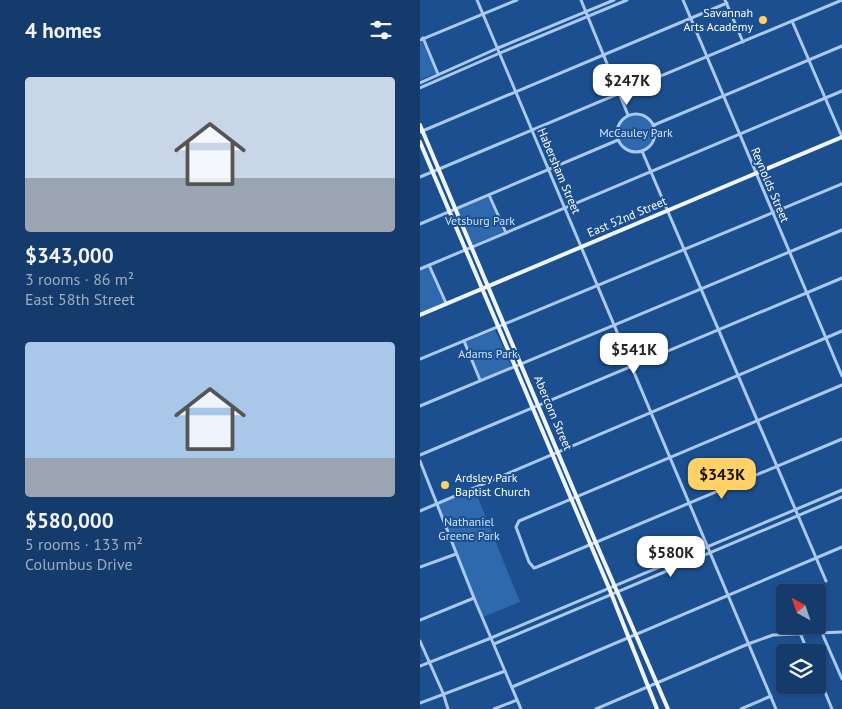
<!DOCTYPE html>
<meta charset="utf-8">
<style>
body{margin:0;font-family:"PT Sans",sans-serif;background:#1d4271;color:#f1f3f6;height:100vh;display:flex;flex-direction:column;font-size:19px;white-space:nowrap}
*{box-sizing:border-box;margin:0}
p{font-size:16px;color:#9dadc1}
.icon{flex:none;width:28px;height:28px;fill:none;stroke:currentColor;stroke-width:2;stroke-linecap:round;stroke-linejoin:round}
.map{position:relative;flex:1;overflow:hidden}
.sheet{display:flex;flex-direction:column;background:#143b6b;width:420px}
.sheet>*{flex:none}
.needle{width:32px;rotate:320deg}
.tools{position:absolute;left:356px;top:584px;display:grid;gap:10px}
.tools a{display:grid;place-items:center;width:50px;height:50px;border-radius:5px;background:#143b6b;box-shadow:0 1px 4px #0004,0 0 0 1px #33557e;font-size:25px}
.price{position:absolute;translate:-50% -42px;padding:0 11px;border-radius:10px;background:#fff;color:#222;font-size:16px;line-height:32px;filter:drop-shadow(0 1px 2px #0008)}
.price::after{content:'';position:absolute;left:50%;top:30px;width:15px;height:11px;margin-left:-8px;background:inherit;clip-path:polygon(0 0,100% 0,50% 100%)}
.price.current{background:#ffd166;color:#111}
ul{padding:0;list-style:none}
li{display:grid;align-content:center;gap:10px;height:265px;padding:0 25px}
li span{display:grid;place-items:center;height:155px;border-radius:5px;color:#555}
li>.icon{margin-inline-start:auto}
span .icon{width:90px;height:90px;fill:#fffc;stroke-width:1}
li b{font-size:21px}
h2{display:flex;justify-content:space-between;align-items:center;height:60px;padding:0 25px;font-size:21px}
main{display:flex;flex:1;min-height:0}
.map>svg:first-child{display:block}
.green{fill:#2e69ad}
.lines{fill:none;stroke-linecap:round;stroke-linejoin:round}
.minor{stroke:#a9c9ee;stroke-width:3}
.major{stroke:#f0f6ff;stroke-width:4}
.poi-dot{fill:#ffd166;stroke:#1b4f8f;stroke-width:2}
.labels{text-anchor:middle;stroke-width:4;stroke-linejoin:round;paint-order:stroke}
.poi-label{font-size:12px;fill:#fff;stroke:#1b4f8f;text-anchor:end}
.park-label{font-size:12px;fill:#cfe3fa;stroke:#1b4f8f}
.street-label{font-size:12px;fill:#fff;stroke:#1b4f8f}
</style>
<main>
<section class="sheet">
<h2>4 homes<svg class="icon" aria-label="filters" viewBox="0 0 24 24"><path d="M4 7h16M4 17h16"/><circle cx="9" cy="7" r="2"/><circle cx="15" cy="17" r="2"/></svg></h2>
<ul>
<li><span style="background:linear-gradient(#c9d6e8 65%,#9aa5b1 0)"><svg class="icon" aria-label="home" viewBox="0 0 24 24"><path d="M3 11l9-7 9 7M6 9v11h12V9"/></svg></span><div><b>$343,000</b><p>3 rooms · 86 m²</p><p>East 58th Street</p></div></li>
<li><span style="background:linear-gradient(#a9c7e8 75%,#9aa5b1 0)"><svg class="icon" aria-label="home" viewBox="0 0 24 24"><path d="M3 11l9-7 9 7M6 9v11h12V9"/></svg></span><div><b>$580,000</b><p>5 rooms · 133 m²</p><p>Columbus Drive</p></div></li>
</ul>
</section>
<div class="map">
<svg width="422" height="709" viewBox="0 0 422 709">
<rect width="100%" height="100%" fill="#1b4f8f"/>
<!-- green -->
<g class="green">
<path d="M 2,41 L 16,73 L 0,80 L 0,42 Z"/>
<circle cx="216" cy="133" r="19"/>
<path d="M 68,197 L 83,232 L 52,245 L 37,210 Z"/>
<path d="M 9,265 L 26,303 L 0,315 L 0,269 Z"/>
<path d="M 75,330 L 91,366 L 61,379 L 46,342 Z"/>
<path d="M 54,488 L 100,602 L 63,617 L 16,505 Z"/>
</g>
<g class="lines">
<!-- minor -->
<g class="minor">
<path d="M 57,0 L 356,709"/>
<path d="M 161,0 L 208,115"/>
<path d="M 263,0 L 422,376"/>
<path d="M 305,0 L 323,42"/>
<path d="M 372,21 L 422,137"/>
<path d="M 3,38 L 18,74"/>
<path d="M 0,40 L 97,0"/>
<path d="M 0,83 L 78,48 L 194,0"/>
<path d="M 0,88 L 80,53 L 207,0"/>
<circle cx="216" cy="133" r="19"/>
<path d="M 234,125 L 422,46"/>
<path d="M 0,132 L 307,3"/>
<path d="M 222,151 L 406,581"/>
<path d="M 0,177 L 422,0"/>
<path d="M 69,195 L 86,233"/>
<path d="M 0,224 L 198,140"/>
<path d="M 9,265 L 26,303"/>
<path d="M 0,269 L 422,91"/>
<path d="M 44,341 L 60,380"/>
<path d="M 0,359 L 422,184"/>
<path d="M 422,385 L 99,521 L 96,527 L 109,562 L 114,568 L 117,567 L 422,439"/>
<path d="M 0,406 L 422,230"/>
<path d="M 0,455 L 422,278"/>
<path d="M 0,461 L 54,598 L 101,709"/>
<path d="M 0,511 L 422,331"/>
<path d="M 0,567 L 36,554"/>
<path d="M 0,620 L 54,598"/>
<path d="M 380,633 L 388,652"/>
<path d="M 402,633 L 422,679"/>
<path d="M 0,641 L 23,693 L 28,709"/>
<path d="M 74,644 L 422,497"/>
<path d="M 0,666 L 71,638 L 422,490"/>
<path d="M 398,675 L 412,709"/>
<path d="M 92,687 L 422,547"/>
<path d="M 0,703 L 85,671"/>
<path d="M 74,709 L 97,700"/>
<path d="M 176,709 L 328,644 L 353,635 L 422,632"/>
<path d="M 321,709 L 351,696"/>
</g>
<!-- major -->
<g class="major">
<path d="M 0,125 L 176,543 L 248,709"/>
<path d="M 0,142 L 189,588 L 237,709"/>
<path d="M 0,315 L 422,137"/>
</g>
</g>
<!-- markers -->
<g class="poi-dot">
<circle cx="343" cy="20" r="5"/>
<circle cx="25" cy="485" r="5"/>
</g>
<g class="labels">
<!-- poi labels -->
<g class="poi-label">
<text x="333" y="17">Savannah<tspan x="333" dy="14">Arts Academy</tspan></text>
<text x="35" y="482" text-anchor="start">Ardsley Park<tspan x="35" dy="14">Baptist Church</tspan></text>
</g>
<!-- park labels -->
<g class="park-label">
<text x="216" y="137">McCauley Park</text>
<text x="60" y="225">Vetsburg Park</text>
<text x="68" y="358">Adams Park</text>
<text x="49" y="526">Nathaniel<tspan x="49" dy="14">Greene Park</tspan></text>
</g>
<!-- street labels -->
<g class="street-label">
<text transform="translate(139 171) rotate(67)" y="4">Habersham Street</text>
<text transform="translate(350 185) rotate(67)" y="4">Reynolds Street</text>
<text transform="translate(207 217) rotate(-23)" y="4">East 52nd Street</text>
<text transform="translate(133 413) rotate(67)" y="4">Abercorn Street</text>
</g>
</g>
</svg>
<div class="tools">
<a><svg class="needle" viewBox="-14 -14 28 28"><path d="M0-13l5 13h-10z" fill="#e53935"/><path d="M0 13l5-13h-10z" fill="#9dadc1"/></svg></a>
<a><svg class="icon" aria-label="layers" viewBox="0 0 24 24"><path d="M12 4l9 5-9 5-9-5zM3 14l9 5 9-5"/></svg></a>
</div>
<b class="price" style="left:207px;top:106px">$247K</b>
<b class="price" style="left:214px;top:375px">$541K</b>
<b class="price current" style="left:302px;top:500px">$343K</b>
<b class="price" style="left:251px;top:578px">$580K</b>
</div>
</main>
